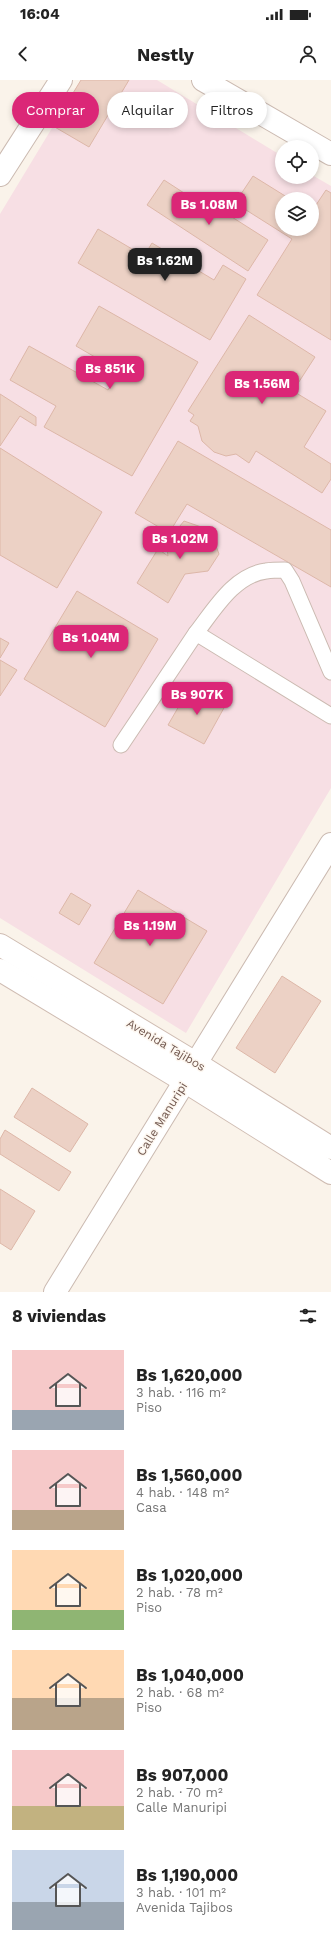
<!DOCTYPE html>
<html lang="es">
<meta charset="utf-8">
<style>
body{margin:0;font-family:"Work Sans",sans-serif;background:#f6f6f6;color:#222;height:100vh;display:flex;flex-direction:column;font-size:15px;white-space:nowrap}
*{box-sizing:border-box;margin:0}
p{font-size:13px;color:#767676}
.icon{flex:none;width:22px;height:22px;fill:none;stroke:currentColor;stroke-width:2;stroke-linecap:round;stroke-linejoin:round}
.map{position:relative;height:1212px;overflow:hidden}
.side{display:flex;flex-direction:column;background:#fff;flex:1}
.side>*{flex:none}
.hud{position:absolute;left:12px;top:12px;width:307px;height:36px;display:flex;gap:8px}
.buttons{position:absolute;left:275px;top:60px;display:grid;gap:8px}
.buttons a{display:grid;place-items:center;width:44px;height:44px;border-radius:50%;background:#fff;box-shadow:0 2px 6px #0003;font-size:20px}
.price{position:absolute;translate:-50% -34px;padding:0 9px;border-radius:8px;background:#db2777;color:#fff;font-size:13px;line-height:26px;filter:drop-shadow(0 1px 2px #0008)}
.price::after{content:'';position:absolute;left:50%;top:24px;width:12px;height:9px;margin-left:-6px;background:inherit;clip-path:polygon(0 0,100% 0,50% 100%)}
.price.current{background:#222;color:#fff}
ul{padding:0;list-style:none}
li{display:flex;align-items:center;gap:12px;height:100px;padding:0 12px}
li span{display:grid;place-items:center;flex:none;width:112px;height:80px;border-radius:0px;color:#555}
li>.icon{margin-inline-start:auto}
span .icon{width:48px;height:48px;fill:#fffc;stroke-width:1}
li b{font-size:17px}
h2{display:flex;justify-content:space-between;align-items:center;height:48px;padding:0 12px;font-size:17px}
.chip{padding:0 14px;border-radius:18px;background:#fff;box-shadow:0 2px 6px #0003;font-size:14px;line-height:36px}
.chip.current{background:#db2777;color:#fff}
.status{display:flex;justify-content:space-between;align-items:center;height:28px;padding:0 20px;background:#fff;direction:ltr}
.status svg{height:11px;fill:currentColor}
header{display:flex;justify-content:space-between;align-items:center;height:52px;padding:0 12px;background:#fff;font-size:18px;font-weight:700}
.map>svg:first-child{display:block}
.medical{fill:#f7dfe4;fill-rule:evenodd}
.building{fill:#ecd1c5;stroke:#ddb7a8}
.lines{fill:none;stroke-linecap:round;stroke-linejoin:round}
.lane-casing{stroke:#cbbab1;stroke-width:17}
.street-casing{stroke:#cbbab1;stroke-width:24}
.secondary-casing{stroke:#cfbcb2;stroke-width:24}
.lane{stroke:#fff;stroke-width:15}
.street{stroke:#fff;stroke-width:22}
.secondary{stroke:#fff;stroke-width:22}
.labels{text-anchor:middle;stroke-width:3;stroke-linejoin:round;paint-order:stroke}
.street-label{font-size:12px;fill:#725950;stroke:#fdf7f0}
</style>
<div class="status"><b>16:04</b><svg viewBox="0 0 49 12"><path d="M0 12V9h3v3zM5 12V6h3v6zM10 12V3h3v9zM15 12V0h3v12zM26 1h20v11H26zM47 4h2v5h-2z"/></svg></div>
<header><svg class="icon" aria-label="back" viewBox="0 0 24 24"><path d="M15 5l-7 7 7 7"/></svg>Nestly<svg class="icon" aria-label="person" viewBox="0 0 24 24"><circle cx="12" cy="8" r="4"/><path d="M4 21q1-7 8-7t8 7"/></svg></header>
<div class="map">
<svg width="331" height="1212" viewBox="0 0 331 1212">
<rect width="100%" height="100%" fill="#faf3ea"/>
<!-- medical -->
<path class="medical" d="M 81,0 L 157,0 L 282,76 L 282,97 L 312,97 L 312,95 L 331,106 L 331,708 L 186,953 L 0,838 L 0,134 ZM 282,119 L 312,119 L 312,149 L 282,149 Z"/>
<!-- building -->
<g class="building">
<path d="M 81,0 L 129,0 L 89,67 L 53,46 Z"/>
<path d="M 253,96 L 290,119 L 282,119 L 282,149 L 312,149 L 312,131 L 326,110 L 331,113 L 331,260 L 257,215 L 292,159 L 235,123 Z"/>
<path d="M 164,100 L 221,137 L 224,132 L 268,160 L 248,191 L 147,125 Z"/>
<path d="M 98,149 L 144,176 L 152,163 L 214,200 L 223,185 L 246,199 L 210,260 L 78,183 Z"/>
<path d="M 99,226 L 198,282 L 132,396 L 44,347 L 56,326 L 10,300 L 29,266 L 108,310 L 119,291 L 76,266 Z"/>
<path d="M 249,235 L 315,277 L 293,311 L 326,331 L 304,367 L 331,384 L 331,399 L 322,413 L 256,371 L 249,383 L 236,374 L 226,376 L 214,372 L 202,361 L 198,346 L 190,341 L 194,335 L 188,331 Z"/>
<path d="M 0,314 L 36,337 L 36,346 L 20,336 L 0,366 Z"/>
<path d="M 178,361 L 331,450 L 331,507 L 187,424 L 169,453 L 135,433 Z"/>
<path d="M 0,368 L 102,432 L 57,508 L 0,475 Z"/>
<path d="M 184,441 L 210,450 L 219,474 L 208,491 L 185,494 L 168,523 L 137,503 L 158,469 L 168,476 L 166,463 Z"/>
<path d="M 77,511 L 158,559 L 105,647 L 24,599 Z"/>
<path d="M 0,558 L 9,563 L 0,578 Z"/>
<path d="M 0,580 L 17,590 L 0,616 Z"/>
<path d="M 190,607 L 225,626 L 204,664 L 168,645 Z"/>
<path d="M 138,810 L 207,851 L 163,924 L 94,883 Z"/>
<path d="M 71,813 L 91,825 L 79,845 L 59,833 Z"/>
<path d="M 282,896 L 321,921 L 275,993 L 236,968 Z"/>
<path d="M 32,1008 L 88,1044 L 70,1072 L 14,1037 Z"/>
<path d="M 5,1050 L 71,1092 L 59,1111 L 0,1074 L 0,1059 Z"/>
<path d="M 0,1109 L 35,1131 L 11,1170 L 0,1163 Z"/>
</g>
<g class="lines">
<defs>
<g id="lane">
<path d="M 196,553 C 214,530 234,495 266,491 C 272,490 279,490 285,490 L 292,501 L 331,592"/>
<path d="M 121,665 L 196,553 L 331,636"/>
</g>
<g id="street">
<path d="M 203,0 L 331,74"/>
<path d="M 0,95 L 61,0"/>
<path d="M 55,1212 L 331,764"/>
</g>
<g id="secondary">
<path d="M 0,865 L 197,984 L 331,1068"/>
<path d="M 0,890 L 186,1002 L 331,1093"/>
</g>
</defs>
<!-- lane casing -->
<use href="#lane" class="lane-casing"/>
<!-- street casing -->
<use href="#street" class="street-casing"/>
<!-- secondary casing -->
<use href="#secondary" class="secondary-casing"/>
<!-- lane -->
<use href="#lane" class="lane"/>
<!-- street -->
<use href="#street" class="street"/>
<!-- secondary -->
<use href="#secondary" class="secondary"/>
</g>
<g class="labels">
<!-- street labels -->
<g class="street-label">
<text transform="translate(166 965) rotate(31)" y="4">Avenida Tajibos</text>
<text transform="translate(162 1039) rotate(-58)" y="4">Calle Manuripi</text>
</g>
</g>
</svg>
<div class="buttons">
<a><svg class="icon" aria-label="locate" viewBox="0 0 24 24"><circle cx="12" cy="12" r="6"/><path d="M12 2v4M12 18v4M2 12h4M18 12h4"/></svg></a>
<a><svg class="icon" aria-label="layers" viewBox="0 0 24 24"><path d="M12 4l9 5-9 5-9-5zM3 14l9 5 9-5"/></svg></a>
</div>
<b class="price" style="left:209px;top:146px">Bs 1.08M</b>
<b class="price current" style="left:165px;top:202px">Bs 1.62M</b>
<b class="price" style="left:110px;top:310px">Bs 851K</b>
<b class="price" style="left:262px;top:325px">Bs 1.56M</b>
<b class="price" style="left:180px;top:480px">Bs 1.02M</b>
<b class="price" style="left:91px;top:579px">Bs 1.04M</b>
<b class="price" style="left:197px;top:636px">Bs 907K</b>
<b class="price" style="left:150px;top:867px">Bs 1.19M</b>
<div class="hud">
<a class="chip current">Comprar</a>
<a class="chip">Alquilar</a>
<a class="chip">Filtros</a>
</div>
</div>
<section class="side">
<h2>8 viviendas<svg class="icon" aria-label="filters" viewBox="0 0 24 24"><path d="M4 7h16M4 17h16"/><circle cx="9" cy="7" r="2"/><circle cx="15" cy="17" r="2"/></svg></h2>
<ul>
<li><span style="background:linear-gradient(#f6c9c9 75%,#9aa5b1 0)"><svg class="icon" aria-label="home" viewBox="0 0 24 24"><path d="M3 11l9-7 9 7M6 9v11h12V9"/></svg></span><div><b>Bs 1,620,000</b><p>3 hab. · 116 m²</p><p>Piso</p></div></li>
<li><span style="background:linear-gradient(#f6c9c9 75%,#b9a48a 0)"><svg class="icon" aria-label="home" viewBox="0 0 24 24"><path d="M3 11l9-7 9 7M6 9v11h12V9"/></svg></span><div><b>Bs 1,560,000</b><p>4 hab. · 148 m²</p><p>Casa</p></div></li>
<li><span style="background:linear-gradient(#ffd9b3 75%,#8fb573 0)"><svg class="icon" aria-label="home" viewBox="0 0 24 24"><path d="M3 11l9-7 9 7M6 9v11h12V9"/></svg></span><div><b>Bs 1,020,000</b><p>2 hab. · 78 m²</p><p>Piso</p></div></li>
<li><span style="background:linear-gradient(#ffd9b3 60%,#b9a48a 0)"><svg class="icon" aria-label="home" viewBox="0 0 24 24"><path d="M3 11l9-7 9 7M6 9v11h12V9"/></svg></span><div><b>Bs 1,040,000</b><p>2 hab. · 68 m²</p><p>Piso</p></div></li>
<li><span style="background:linear-gradient(#f6c9c9 70%,#c2b280 0)"><svg class="icon" aria-label="home" viewBox="0 0 24 24"><path d="M3 11l9-7 9 7M6 9v11h12V9"/></svg></span><div><b>Bs 907,000</b><p>2 hab. · 70 m²</p><p>Calle Manuripi</p></div></li>
<li><span style="background:linear-gradient(#c9d6e8 65%,#9aa5b1 0)"><svg class="icon" aria-label="home" viewBox="0 0 24 24"><path d="M3 11l9-7 9 7M6 9v11h12V9"/></svg></span><div><b>Bs 1,190,000</b><p>3 hab. · 101 m²</p><p>Avenida Tajibos</p></div></li>
</ul>
</section>
